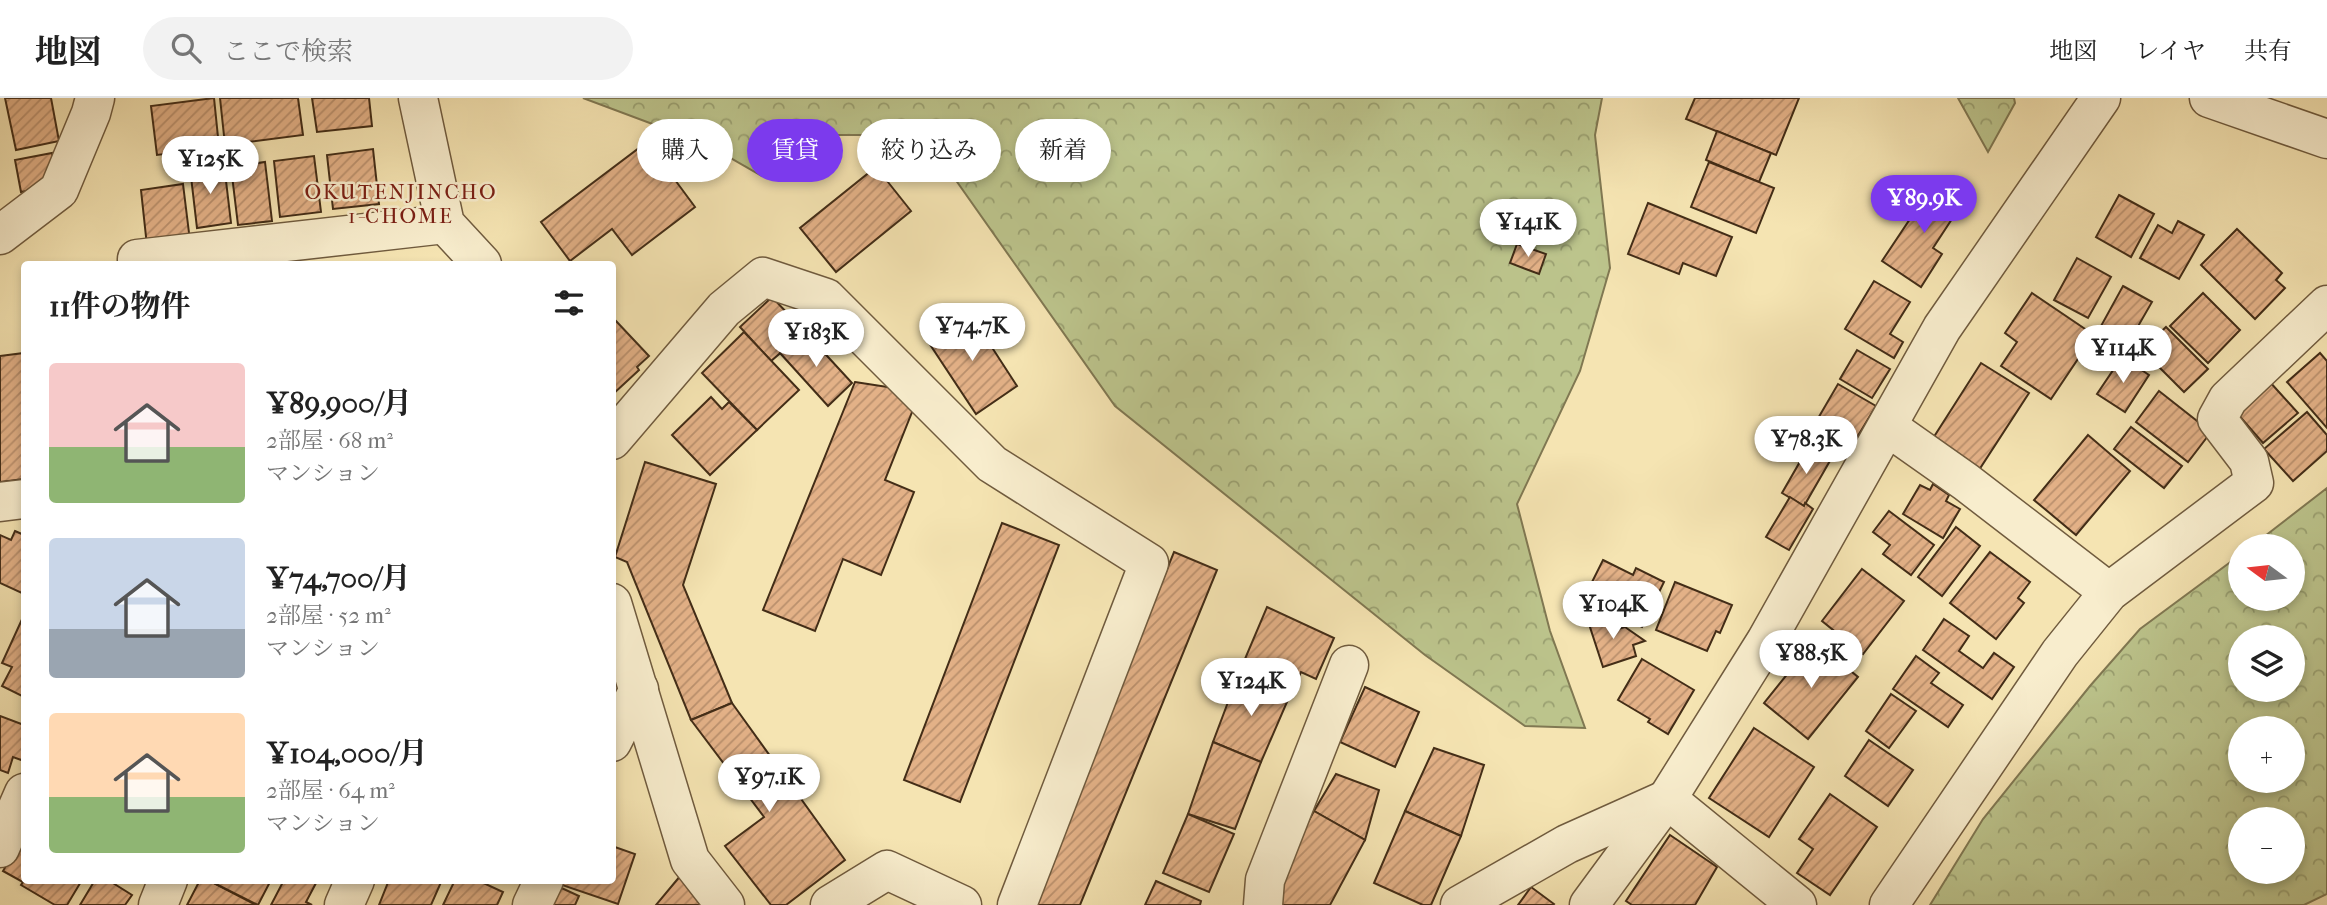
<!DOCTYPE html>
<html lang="ja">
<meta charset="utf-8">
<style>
body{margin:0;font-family:"IM FELL French Canon","Noto Serif JP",serif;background:#f2f2f2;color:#222;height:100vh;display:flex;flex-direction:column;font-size:26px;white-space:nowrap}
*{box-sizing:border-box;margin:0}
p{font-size:23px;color:#767676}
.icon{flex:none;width:38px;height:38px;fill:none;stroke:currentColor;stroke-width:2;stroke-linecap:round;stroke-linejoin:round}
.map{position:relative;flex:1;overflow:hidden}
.details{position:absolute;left:21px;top:163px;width:595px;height:623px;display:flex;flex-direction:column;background:#fff;border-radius:7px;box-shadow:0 4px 10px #0003}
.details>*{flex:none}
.banner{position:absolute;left:637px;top:21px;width:665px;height:63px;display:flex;gap:14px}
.needle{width:46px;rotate:285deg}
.controls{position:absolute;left:2228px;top:436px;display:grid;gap:14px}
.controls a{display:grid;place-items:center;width:77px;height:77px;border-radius:50%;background:#fff;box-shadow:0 4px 10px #0003;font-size:35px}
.price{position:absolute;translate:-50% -60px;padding:0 16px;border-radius:24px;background:#fff;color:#222;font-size:23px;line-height:46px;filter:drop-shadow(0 2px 4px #0008)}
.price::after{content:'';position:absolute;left:50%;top:42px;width:21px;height:16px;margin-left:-10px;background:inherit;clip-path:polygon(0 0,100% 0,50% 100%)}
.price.current{background:#7c3aed;color:#fff}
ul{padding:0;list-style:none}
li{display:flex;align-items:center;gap:21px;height:175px;padding:0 28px}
li span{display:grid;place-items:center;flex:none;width:196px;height:140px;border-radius:7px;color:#555}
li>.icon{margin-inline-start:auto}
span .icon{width:84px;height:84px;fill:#fffc;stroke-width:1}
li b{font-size:30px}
h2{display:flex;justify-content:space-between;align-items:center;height:84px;padding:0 28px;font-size:30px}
.pill{padding:0 24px;border-radius:32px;background:#fff;box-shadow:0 4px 10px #0003;font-size:24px;line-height:63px}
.pill.current{background:#7c3aed;color:#fff}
header{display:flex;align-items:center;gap:42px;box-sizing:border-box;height:98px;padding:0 35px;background:#fff;border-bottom:2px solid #e0e0e0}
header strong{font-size:33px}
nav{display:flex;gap:38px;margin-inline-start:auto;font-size:24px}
.search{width:490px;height:63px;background:#f2f2f2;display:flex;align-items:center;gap:18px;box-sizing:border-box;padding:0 24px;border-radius:38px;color:#767676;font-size:26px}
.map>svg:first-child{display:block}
.forest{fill:url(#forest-crowns);stroke:#807852;stroke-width:2;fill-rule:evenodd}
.building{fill:url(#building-hatch);stroke:#432d17;stroke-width:2}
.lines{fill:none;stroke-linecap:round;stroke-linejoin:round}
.street-casing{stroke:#705b3e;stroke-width:41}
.street{stroke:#f8edcd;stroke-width:38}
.labels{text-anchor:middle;stroke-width:5;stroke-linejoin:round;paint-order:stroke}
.neighbourhood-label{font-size:21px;letter-spacing:2px;fill:#7a1f14;stroke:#f8edcd}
</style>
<header>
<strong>地図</strong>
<div class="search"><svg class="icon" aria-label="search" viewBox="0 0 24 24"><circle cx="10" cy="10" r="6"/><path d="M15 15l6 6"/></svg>ここで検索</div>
<nav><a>地図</a><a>レイヤ</a><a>共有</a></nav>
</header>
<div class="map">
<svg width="2327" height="807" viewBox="0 0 2327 807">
<defs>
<pattern id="forest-crowns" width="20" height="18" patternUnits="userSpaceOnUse" patternTransform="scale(1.75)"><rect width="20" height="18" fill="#bcc48c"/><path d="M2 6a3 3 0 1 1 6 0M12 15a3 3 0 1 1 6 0" fill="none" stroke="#9aa071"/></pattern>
<pattern id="building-hatch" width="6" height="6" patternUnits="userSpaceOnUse" patternTransform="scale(1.75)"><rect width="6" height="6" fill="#e3b187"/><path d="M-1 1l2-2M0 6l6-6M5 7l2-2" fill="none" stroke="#ba906d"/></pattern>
</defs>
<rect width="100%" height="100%" fill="#f5e4b2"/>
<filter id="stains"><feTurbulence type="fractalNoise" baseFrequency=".00286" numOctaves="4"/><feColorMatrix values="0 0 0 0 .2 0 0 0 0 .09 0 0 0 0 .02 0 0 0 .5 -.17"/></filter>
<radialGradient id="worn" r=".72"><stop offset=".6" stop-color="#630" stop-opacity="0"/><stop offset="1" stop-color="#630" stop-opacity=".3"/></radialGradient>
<!-- forest -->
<g class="forest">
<path d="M 583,0 L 1602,0 L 1595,37 L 1610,170 L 1580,273 L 1517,406 L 1550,533 L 1585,630 L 1525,628 L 1425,557 L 1115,308 L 924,37 L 836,37 L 762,78 L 706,46 Z"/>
<path d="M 1958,0 L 2014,0 L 2015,5 L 1988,54 Z"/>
<path d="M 2327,390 L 2327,796 L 2304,807 L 1930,807 L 1983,721 L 2090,588 L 2140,531 L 2240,457 L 2240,500 L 2292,500 L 2292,448 L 2252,448 ZM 2292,539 L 2292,592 L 2240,592 L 2240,539 ZM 2240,630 L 2292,630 L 2292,682 L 2240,682 ZM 2240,721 L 2292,721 L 2292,774 L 2240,774 Z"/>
</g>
<!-- building -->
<g class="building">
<path d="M 5,0 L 51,0 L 59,43 L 16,52 Z"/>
<path d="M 214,0 L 219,49 L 157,57 L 151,8 Z"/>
<path d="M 220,0 L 298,0 L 303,37 L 225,47 Z"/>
<path d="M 312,0 L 369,0 L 372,28 L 317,34 Z"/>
<path d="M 1695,0 L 1799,0 L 1776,57 L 1686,21 Z"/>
<path d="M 1717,33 L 1771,55 L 1759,84 L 1706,62 Z"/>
<path d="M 647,44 L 695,109 L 632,157 L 612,131 L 570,163 L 541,124 Z"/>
<path d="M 373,51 L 379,106 L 333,111 L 327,57 Z"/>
<path d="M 52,55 L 58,87 L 21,94 L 15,62 Z"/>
<path d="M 314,58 L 321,114 L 280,119 L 274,63 Z"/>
<path d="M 265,64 L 272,123 L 238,127 L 231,69 Z"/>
<path d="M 1709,64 L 1774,90 L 1756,135 L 1691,109 Z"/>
<path d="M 224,66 L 231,125 L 197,130 L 190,70 Z"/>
<path d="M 876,69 L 911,113 L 836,174 L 800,130 Z"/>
<path d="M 1936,82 L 1965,101 L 1933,150 L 1942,156 L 1921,189 L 1882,163 Z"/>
<path d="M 183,86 L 190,143 L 147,148 L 141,92 Z"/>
<path d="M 2119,97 L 2154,116 L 2131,159 L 2096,139 Z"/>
<path d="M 1648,105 L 1732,139 L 1716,178 L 1683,165 L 1679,176 L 1628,156 Z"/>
<path d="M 2178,123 L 2204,137 L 2179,181 L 2140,160 L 2158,127 L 2172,135 Z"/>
<path d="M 2237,131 L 2282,175 L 2276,182 L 2285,190 L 2255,221 L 2201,167 Z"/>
<path d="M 1517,146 L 1546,156 L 1539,176 L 1510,165 Z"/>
<path d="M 2077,160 L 2111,179 L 2088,220 L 2054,202 Z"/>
<path d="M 1874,183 L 1910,204 L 1890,236 L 1903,244 L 1894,260 L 1845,231 Z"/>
<path d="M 2123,188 L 2152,204 L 2129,244 L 2101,228 Z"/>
<path d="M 2032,195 L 2094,237 L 2051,301 L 2001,268 L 2017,244 L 2005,235 Z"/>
<path d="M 2203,195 L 2240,232 L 2208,265 L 2170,228 Z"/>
<path d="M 772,199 L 805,234 L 771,263 L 740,229 Z"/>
<path d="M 969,214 L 1017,288 L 976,316 L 927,242 Z"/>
<path d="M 812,216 L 833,238 L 820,250 L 799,228 Z"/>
<path d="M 616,223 L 649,258 L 637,269 L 639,272 L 612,297 L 612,226 Z"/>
<path d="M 2166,229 L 2208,271 L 2184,294 L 2142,252 Z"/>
<path d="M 744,234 L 799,292 L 757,332 L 702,275 Z"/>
<path d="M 805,234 L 852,285 L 828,308 L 780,255 Z"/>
<path d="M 1857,252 L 1890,271 L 1872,300 L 1840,281 Z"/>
<path d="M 24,255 L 24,381 L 0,384 L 0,258 Z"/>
<path d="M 2320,255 L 2327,263 L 2327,330 L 2287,284 Z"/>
<path d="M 2122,259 L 2149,277 L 2125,314 L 2097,296 Z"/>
<path d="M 1981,265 L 2029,295 L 1977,375 L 1930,345 Z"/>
<path d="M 2269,283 L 2298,315 L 2263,345 L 2235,313 Z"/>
<path d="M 855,284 L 920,294 L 885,382 L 914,394 L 881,477 L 843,461 L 815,533 L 763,512 Z"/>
<path d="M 1838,286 L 1876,308 L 1850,351 L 1813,329 Z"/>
<path d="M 2159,293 L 2211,334 L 2188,364 L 2136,324 Z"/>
<path d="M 711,299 L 722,311 L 729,304 L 757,332 L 710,377 L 672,337 Z"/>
<path d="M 2307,314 L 2327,337 L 2327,353 L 2293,383 L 2264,351 Z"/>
<path d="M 2131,329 L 2182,368 L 2164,390 L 2114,351 Z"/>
<path d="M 2088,337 L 2130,373 L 2076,437 L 2034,402 Z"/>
<path d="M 1809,348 L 1831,361 L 1804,408 L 1782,395 Z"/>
<path d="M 645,364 L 716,386 L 683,487 L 732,605 L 691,622 L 627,464 L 615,459 Z"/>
<path d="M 1933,386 L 1949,397 L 1946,403 L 1960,411 L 1943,440 L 1903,416 L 1920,387 L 1930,392 Z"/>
<path d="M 1790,399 L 1804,408 L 1805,405 L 1813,411 L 1789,452 L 1766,439 Z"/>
<path d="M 1889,413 L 1934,447 L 1911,477 L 1883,456 L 1890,447 L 1873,434 Z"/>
<path d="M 1002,425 L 1059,447 L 960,704 L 904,682 Z"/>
<path d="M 1956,429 L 1980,448 L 1942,498 L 1918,479 Z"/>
<path d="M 15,433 L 24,437 L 24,496 L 0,485 L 0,437 L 11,442 Z"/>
<path d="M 1174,454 L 1217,472 L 1080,807 L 1030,807 Z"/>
<path d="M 1990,454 L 2030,484 L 2018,500 L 2024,505 L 1996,541 L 1950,505 Z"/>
<path d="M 1603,462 L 1633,477 L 1636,470 L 1664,484 L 1642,529 L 1584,500 Z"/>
<path d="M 1862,471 L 1904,503 L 1863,556 L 1822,523 Z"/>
<path d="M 1675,484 L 1732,507 L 1720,535 L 1716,533 L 1707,553 L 1656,532 Z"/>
<path d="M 1267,509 L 1334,540 L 1316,581 L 1301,574 L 1290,597 L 1239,575 Z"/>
<path d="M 1608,516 L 1614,532 L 1625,529 L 1645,543 L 1633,547 L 1636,558 L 1603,569 L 1588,523 Z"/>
<path d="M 24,517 L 24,599 L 2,588 L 12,569 L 2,565 Z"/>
<path d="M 1944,521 L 1969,538 L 1959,553 L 1983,570 L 1994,555 L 2014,569 L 1992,601 L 1923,552 Z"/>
<path d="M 1814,543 L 1858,579 L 1808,641 L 1764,605 Z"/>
<path d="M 1916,558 L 1939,575 L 1931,585 L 1963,607 L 1948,629 L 1893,591 Z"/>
<path d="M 1642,561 L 1694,592 L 1668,636 L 1648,624 L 1650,621 L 1618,602 Z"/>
<path d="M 1239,575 L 1290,597 L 1261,664 L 1213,644 Z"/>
<path d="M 1365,589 L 1419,614 L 1395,669 L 1340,644 Z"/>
<path d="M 1891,596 L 1916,613 L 1889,650 L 1866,633 Z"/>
<path d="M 732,605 L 845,762 L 786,807 L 771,807 L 725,748 L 764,719 L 691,622 Z"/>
<path d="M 0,618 L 24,627 L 24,663 L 13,659 L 8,675 L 0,672 Z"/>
<path d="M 1754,630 L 1814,669 L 1769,739 L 1709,700 Z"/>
<path d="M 1869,642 L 1913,672 L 1888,708 L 1845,678 Z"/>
<path d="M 1213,644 L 1261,664 L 1235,731 L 1188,716 Z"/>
<path d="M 1434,650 L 1484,667 L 1461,738 L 1405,713 Z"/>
<path d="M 1336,676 L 1379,692 L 1365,742 L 1314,713 Z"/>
<path d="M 1830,696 L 1877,729 L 1830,797 L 1797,775 L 1813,751 L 1799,741 Z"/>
<path d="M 1314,713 L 1365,742 L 1330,807 L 1263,807 Z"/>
<path d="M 1405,713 L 1461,738 L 1431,807 L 1423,807 L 1374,785 Z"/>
<path d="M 1188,716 L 1234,736 L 1209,794 L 1163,775 Z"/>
<path d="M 24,737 L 24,782 L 82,782 L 67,807 L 55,807 L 21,787 L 23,784 L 3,773 Z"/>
<path d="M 1670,737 L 1717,769 L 1695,807 L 1632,807 L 1626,803 Z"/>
<path d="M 612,748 L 635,756 L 618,806 L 562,787 L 564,782 L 612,782 Z"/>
<path d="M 681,777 L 718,807 L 656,807 Z"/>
<path d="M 95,782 L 108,782 L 132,797 L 125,807 L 80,807 Z"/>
<path d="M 200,782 L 208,782 L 256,807 L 187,807 Z"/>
<path d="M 208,782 L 271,782 L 258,807 Z"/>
<path d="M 284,782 L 311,782 L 316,785 L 306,804 L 312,807 L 271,807 Z"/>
<path d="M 389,782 L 442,782 L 431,807 L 379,807 Z"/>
<path d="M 455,782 L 477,782 L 503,794 L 497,807 L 443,807 Z"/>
<path d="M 1156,783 L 1201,803 L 1200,807 L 1145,807 Z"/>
<path d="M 555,787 L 579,798 L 575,807 L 546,807 Z"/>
<path d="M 1531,789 L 1554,806 L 1553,807 L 1518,807 Z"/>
</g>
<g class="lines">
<defs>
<g id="street">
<path d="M 418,0 L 445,126 L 482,166"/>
<path d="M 2209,0 L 2327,41"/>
<path d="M 0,137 L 59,92 L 91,15 L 95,0"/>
<path d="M 137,166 L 137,161 L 445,126"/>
<path d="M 1888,329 L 1966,384 L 2109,494"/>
<path d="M 612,342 L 724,211 L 763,179 L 826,200 L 992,366 L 1149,465 L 1017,807"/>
<path d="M 0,404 L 24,401"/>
<path d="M 612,505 L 690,762 L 725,807"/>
<path d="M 612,644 L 639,591"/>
<path d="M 1667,701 L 1797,807"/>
<path d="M 0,750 L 24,695"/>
<path d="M 158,807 L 168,782"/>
<path d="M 344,807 L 355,782"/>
<path d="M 532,807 L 544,782"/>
<path d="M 830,807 L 887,772 L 962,807"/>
<path d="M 1263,807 L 1265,782 L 1349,567"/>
<path d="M 1460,807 L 1567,746 L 1663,703"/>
<path d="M 1589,807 L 1667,701 L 1766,543 L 1942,230 L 2101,0"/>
<path d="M 1889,807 L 2060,555 L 2109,494 L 2254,385 L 2249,363 L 2217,321 L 2228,301 L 2327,207"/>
</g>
</defs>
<!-- street casing -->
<use href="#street" class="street-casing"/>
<!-- street -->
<use href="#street" class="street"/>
</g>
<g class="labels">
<!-- neighbourhood labels -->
<g class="neighbourhood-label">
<text x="401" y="101">OKUTENJINCHO<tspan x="401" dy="24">1-CHOME</tspan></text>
</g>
</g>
<rect width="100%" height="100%" filter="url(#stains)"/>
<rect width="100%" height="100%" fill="url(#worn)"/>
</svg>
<div class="controls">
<a><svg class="needle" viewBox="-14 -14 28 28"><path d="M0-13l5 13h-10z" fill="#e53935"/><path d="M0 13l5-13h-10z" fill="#767676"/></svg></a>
<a><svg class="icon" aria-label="layers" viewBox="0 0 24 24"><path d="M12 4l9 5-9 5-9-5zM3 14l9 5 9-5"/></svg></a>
<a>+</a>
<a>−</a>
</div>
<b class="price" style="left:210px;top:98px">¥125K</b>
<b class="price current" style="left:1924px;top:137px">¥89.9K</b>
<b class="price" style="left:1528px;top:161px">¥141K</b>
<b class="price" style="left:972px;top:265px">¥74.7K</b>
<b class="price" style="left:816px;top:271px">¥183K</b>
<b class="price" style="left:2123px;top:287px">¥114K</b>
<b class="price" style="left:1806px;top:378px">¥78.3K</b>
<b class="price" style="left:1613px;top:543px">¥104K</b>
<b class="price" style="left:1811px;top:592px">¥88.5K</b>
<b class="price" style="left:1251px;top:620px">¥124K</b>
<b class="price" style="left:769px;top:716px">¥97.1K</b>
<div class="banner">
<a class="pill">購入</a>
<a class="pill current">賃貸</a>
<a class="pill">絞り込み</a>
<a class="pill">新着</a>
</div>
<section class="details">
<h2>11件の物件<svg class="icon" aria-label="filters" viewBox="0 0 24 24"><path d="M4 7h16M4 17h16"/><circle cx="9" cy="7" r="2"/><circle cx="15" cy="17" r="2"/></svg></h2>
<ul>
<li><span style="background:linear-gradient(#f6c9c9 60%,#8fb573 0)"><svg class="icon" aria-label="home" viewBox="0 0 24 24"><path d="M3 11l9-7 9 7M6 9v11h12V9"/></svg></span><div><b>¥89,900/月</b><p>2部屋 · 68 m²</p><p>マンション</p></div></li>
<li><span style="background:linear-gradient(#c9d6e8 65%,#9aa5b1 0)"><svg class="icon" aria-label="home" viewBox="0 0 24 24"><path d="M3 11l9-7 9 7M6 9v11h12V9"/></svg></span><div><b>¥74,700/月</b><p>2部屋 · 52 m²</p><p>マンション</p></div></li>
<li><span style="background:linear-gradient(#ffd9b3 60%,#8fb573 0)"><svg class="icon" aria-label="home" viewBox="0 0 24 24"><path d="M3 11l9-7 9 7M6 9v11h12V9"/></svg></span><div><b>¥104,000/月</b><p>2部屋 · 64 m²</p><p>マンション</p></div></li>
</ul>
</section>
</div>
